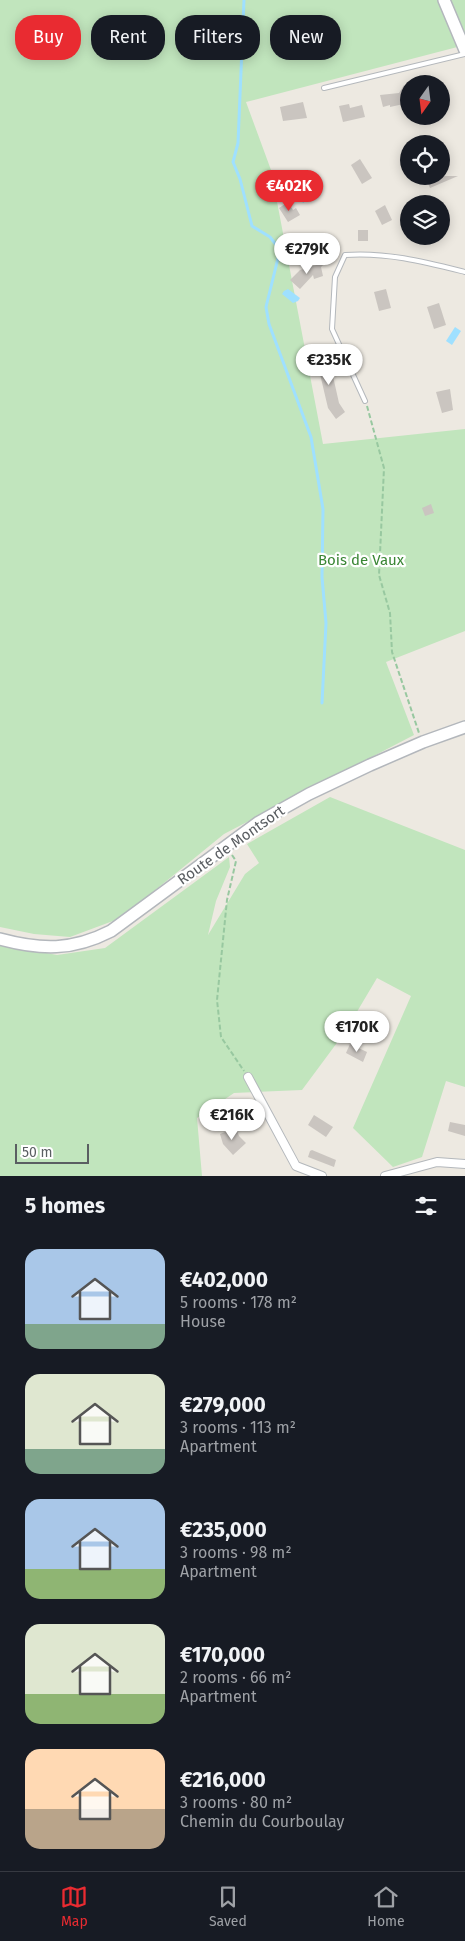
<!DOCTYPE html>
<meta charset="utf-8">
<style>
body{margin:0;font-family:"Fira Sans",sans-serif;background:#20242c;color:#f1f3f6;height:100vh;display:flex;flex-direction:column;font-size:19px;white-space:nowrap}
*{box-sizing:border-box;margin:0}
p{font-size:16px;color:#9ea1a6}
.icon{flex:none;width:28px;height:28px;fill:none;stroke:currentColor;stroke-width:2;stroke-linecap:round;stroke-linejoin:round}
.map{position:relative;height:1176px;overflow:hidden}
.sheet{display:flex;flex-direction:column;background:#171b24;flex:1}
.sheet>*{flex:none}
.top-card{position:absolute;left:15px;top:15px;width:435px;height:45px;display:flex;gap:10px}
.needle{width:32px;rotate:194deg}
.tools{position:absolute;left:400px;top:75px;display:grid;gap:10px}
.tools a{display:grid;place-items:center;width:50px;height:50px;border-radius:50%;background:#171b24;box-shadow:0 2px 12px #0003;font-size:25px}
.scale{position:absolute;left:15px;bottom:12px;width:74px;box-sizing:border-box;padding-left:5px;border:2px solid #5a5e62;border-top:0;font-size:14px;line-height:18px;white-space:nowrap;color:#5a5e62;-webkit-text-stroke:4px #fff;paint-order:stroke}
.price{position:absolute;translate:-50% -42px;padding:0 11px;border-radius:18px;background:#fff;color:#222;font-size:16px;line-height:32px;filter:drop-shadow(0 1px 2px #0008)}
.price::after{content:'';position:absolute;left:50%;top:30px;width:15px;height:11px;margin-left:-8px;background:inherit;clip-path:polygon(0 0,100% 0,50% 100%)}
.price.selected{background:#e92b31;color:#fff}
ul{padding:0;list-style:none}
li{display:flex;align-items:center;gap:15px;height:125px;padding:0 25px}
li span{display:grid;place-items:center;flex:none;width:140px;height:100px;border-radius:15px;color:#555}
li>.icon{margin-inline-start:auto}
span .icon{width:60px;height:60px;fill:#fffc;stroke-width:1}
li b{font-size:21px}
h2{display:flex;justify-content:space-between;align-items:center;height:60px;padding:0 25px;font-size:21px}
.pill{padding:0 18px;border-radius:20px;background:#171b24;box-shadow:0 2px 12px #0003;font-size:18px;line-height:45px}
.pill.selected{background:#e92b31;color:#fff}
.menu{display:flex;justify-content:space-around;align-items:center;height:70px;border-top:1px solid #363941;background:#171b24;font-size:14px;color:#9ea1a6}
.menu a{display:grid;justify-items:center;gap:2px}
.menu .selected{color:#e92b31}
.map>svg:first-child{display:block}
.green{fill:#c1e5bd}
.water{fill:#9fe0ff}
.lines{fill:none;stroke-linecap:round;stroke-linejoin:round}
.stream{stroke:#9fe0ff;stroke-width:3}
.building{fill:#cac5c0}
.lane-casing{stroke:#b4b8bc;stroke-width:6}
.street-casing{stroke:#b4b8bc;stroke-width:10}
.secondary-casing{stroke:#b3b7bc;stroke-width:14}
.path{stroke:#98c8a0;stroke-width:2;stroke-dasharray:5 2.5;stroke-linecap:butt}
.lane{stroke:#fff;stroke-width:4}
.street{stroke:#fff;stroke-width:8}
.secondary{stroke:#fff;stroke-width:11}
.labels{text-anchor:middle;stroke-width:4.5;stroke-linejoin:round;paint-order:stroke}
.park-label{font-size:15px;fill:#3a8635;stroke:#fff}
.street-label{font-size:15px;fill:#5a5e62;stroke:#fff}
</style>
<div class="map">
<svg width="465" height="1176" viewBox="0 0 465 1176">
<rect width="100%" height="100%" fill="#ede9e1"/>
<!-- green -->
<g class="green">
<path d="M 0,0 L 465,0 L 465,45 L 246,102 L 271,170 L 323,444 L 465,429 L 465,631 L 386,662 L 414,735 L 224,834 L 121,918 L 70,937 L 34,934 L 0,927 Z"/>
<path d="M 330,797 L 465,850 L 465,1087 L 446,1081 L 422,1157 L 393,1167 L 353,1128 L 411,996 L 377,978 L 345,1032 L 302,1090 L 234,1093 L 197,1118 L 202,1176 L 0,1176 L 0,944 L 57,955 L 105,948 L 229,857 L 230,867 L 216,901 L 208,935 L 245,874 L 259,863 L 247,844 Z"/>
</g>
<!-- water -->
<g class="water">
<path d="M 312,189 L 315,195 L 303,203 L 299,196 Z"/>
<path d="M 288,289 L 300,298 L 298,301 L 293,303 L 282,294 L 284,291 Z"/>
<path d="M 455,327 L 461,331 L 452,345 L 446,341 Z"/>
</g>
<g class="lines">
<!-- stream -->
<path class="stream" d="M 244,0 L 238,143 L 233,162 L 240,179 L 252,226 L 270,237 L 280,250 L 266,307 L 269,324 L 311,437 L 323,509 L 322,577 L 326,623 L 322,703"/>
</g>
<!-- building -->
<g class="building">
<path d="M 404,85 L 408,103 L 390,107 L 390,105 L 383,107 L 380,95 L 399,93 Z"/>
<path d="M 303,102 L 307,118 L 283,121 L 280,107 Z"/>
<path d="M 349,104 L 350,108 L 362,105 L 365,117 L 343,122 L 339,106 Z"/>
<path d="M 360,159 L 372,178 L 362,184 L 351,165 Z"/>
<path d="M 425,176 L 458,176 L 430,188 Z"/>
<path d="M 288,202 L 293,210 L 296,208 L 300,215 L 288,222 L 279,208 Z"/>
<path d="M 385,205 L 392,220 L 382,225 L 375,211 Z"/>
<rect x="358" y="230" width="10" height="11"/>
<path d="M 326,262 L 321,267 L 323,276 L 314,279 L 313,275 L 300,289 L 290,280 L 300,270 Z"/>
<path d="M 386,289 L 391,308 L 379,311 L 374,292 Z"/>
<path d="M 439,303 L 446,325 L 434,329 L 427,307 Z"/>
<path d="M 328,354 L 339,403 L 345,412 L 336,419 L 328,408 L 316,357 Z"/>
<path d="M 450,389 L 453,410 L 442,413 L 436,392 Z"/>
<path d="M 431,504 L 434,513 L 425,516 L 422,508 Z"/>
<path d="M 350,1044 L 367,1052 L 363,1062 L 346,1053 Z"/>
<path d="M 314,1115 L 333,1127 L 326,1137 L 308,1125 Z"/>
<path d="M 450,1122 L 465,1125 L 465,1136 L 448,1131 Z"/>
<path d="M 236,1128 L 239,1136 L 246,1143 L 233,1155 L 223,1144 L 220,1134 Z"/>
<path d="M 312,1150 L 336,1160 L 334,1167 L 308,1157 L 310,1151 Z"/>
</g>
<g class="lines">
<defs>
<g id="lane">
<path d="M 324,88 L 465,54"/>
<path d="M 365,401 L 332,329 L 335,277 L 345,255 C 387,252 425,262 465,272"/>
</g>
<g id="street">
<path d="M 248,1077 L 296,1166 L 322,1176"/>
<path d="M 385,1176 L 437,1162 L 465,1164"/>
</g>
<g id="secondary">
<path d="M 444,0 L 465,50"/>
<path d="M 0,939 C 41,950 72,951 111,931 L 259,822 L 309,794 L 370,765 L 423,742 L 465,727"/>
</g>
</defs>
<!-- lane casing -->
<use href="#lane" class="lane-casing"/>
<!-- street casing -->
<use href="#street" class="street-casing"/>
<!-- secondary casing -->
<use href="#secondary" class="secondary-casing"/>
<!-- path -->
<g class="path">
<path d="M 367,406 L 384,468 L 379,575 L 390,613 L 392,652 L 419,733"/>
<path d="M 232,855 L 236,861 L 227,900 L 217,1000 L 221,1037 L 244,1071"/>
</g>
<!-- lane -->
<use href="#lane" class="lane"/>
<!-- street -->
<use href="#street" class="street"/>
<!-- secondary -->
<use href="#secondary" class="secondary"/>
</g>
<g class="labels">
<!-- park labels -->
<g class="park-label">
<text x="361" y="565">Bois de Vaux</text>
</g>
<!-- street labels -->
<g class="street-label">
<text transform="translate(231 845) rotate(-35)" y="5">Route de Montsort</text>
</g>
</g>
</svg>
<div class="tools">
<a><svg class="needle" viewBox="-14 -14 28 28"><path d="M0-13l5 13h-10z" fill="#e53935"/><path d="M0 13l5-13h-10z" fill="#9ea1a6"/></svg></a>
<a><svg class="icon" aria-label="locate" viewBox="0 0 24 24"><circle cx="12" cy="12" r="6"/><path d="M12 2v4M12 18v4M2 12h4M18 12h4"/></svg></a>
<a><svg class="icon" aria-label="layers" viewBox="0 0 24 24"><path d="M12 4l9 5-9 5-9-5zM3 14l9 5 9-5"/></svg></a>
</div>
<div class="scale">50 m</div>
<b class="price selected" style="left:289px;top:212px">€402K</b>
<b class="price" style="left:307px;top:275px">€279K</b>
<b class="price" style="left:329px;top:386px">€235K</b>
<b class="price" style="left:357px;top:1053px">€170K</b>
<b class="price" style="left:232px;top:1141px">€216K</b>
<div class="top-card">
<a class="pill selected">Buy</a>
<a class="pill">Rent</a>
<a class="pill">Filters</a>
<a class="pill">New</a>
</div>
</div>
<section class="sheet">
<h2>5 homes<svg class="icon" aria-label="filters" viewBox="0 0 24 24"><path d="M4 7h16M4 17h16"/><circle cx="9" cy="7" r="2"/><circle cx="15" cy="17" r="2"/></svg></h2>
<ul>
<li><span style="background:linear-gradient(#a9c7e8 75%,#7fa58c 0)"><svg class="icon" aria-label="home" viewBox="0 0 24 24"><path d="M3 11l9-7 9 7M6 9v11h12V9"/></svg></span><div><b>€402,000</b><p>5 rooms · 178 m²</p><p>House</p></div></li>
<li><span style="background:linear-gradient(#dfe7d0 75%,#7fa58c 0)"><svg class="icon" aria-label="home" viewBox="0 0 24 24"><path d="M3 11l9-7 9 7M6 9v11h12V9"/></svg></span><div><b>€279,000</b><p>3 rooms · 113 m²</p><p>Apartment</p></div></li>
<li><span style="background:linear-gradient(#a9c7e8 70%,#8fb573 0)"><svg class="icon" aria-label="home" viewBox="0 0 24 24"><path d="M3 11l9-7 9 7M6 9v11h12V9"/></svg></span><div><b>€235,000</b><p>3 rooms · 98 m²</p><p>Apartment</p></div></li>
<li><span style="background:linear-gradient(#dfe7d0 70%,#8fb573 0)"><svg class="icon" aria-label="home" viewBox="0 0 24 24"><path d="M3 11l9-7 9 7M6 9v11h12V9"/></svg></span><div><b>€170,000</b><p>2 rooms · 66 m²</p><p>Apartment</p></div></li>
<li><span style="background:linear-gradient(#ffd9b3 60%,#b9a48a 0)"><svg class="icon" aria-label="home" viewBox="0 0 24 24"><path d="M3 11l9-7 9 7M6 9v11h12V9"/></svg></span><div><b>€216,000</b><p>3 rooms · 80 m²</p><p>Chemin du Courboulay</p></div></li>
</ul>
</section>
<nav class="menu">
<a class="selected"><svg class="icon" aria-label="map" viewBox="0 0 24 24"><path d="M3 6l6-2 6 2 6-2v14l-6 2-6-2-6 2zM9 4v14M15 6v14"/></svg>Map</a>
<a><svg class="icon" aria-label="saved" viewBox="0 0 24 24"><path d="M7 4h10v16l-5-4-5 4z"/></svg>Saved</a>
<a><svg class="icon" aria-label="home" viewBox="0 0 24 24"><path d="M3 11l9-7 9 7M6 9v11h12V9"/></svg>Home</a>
</nav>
